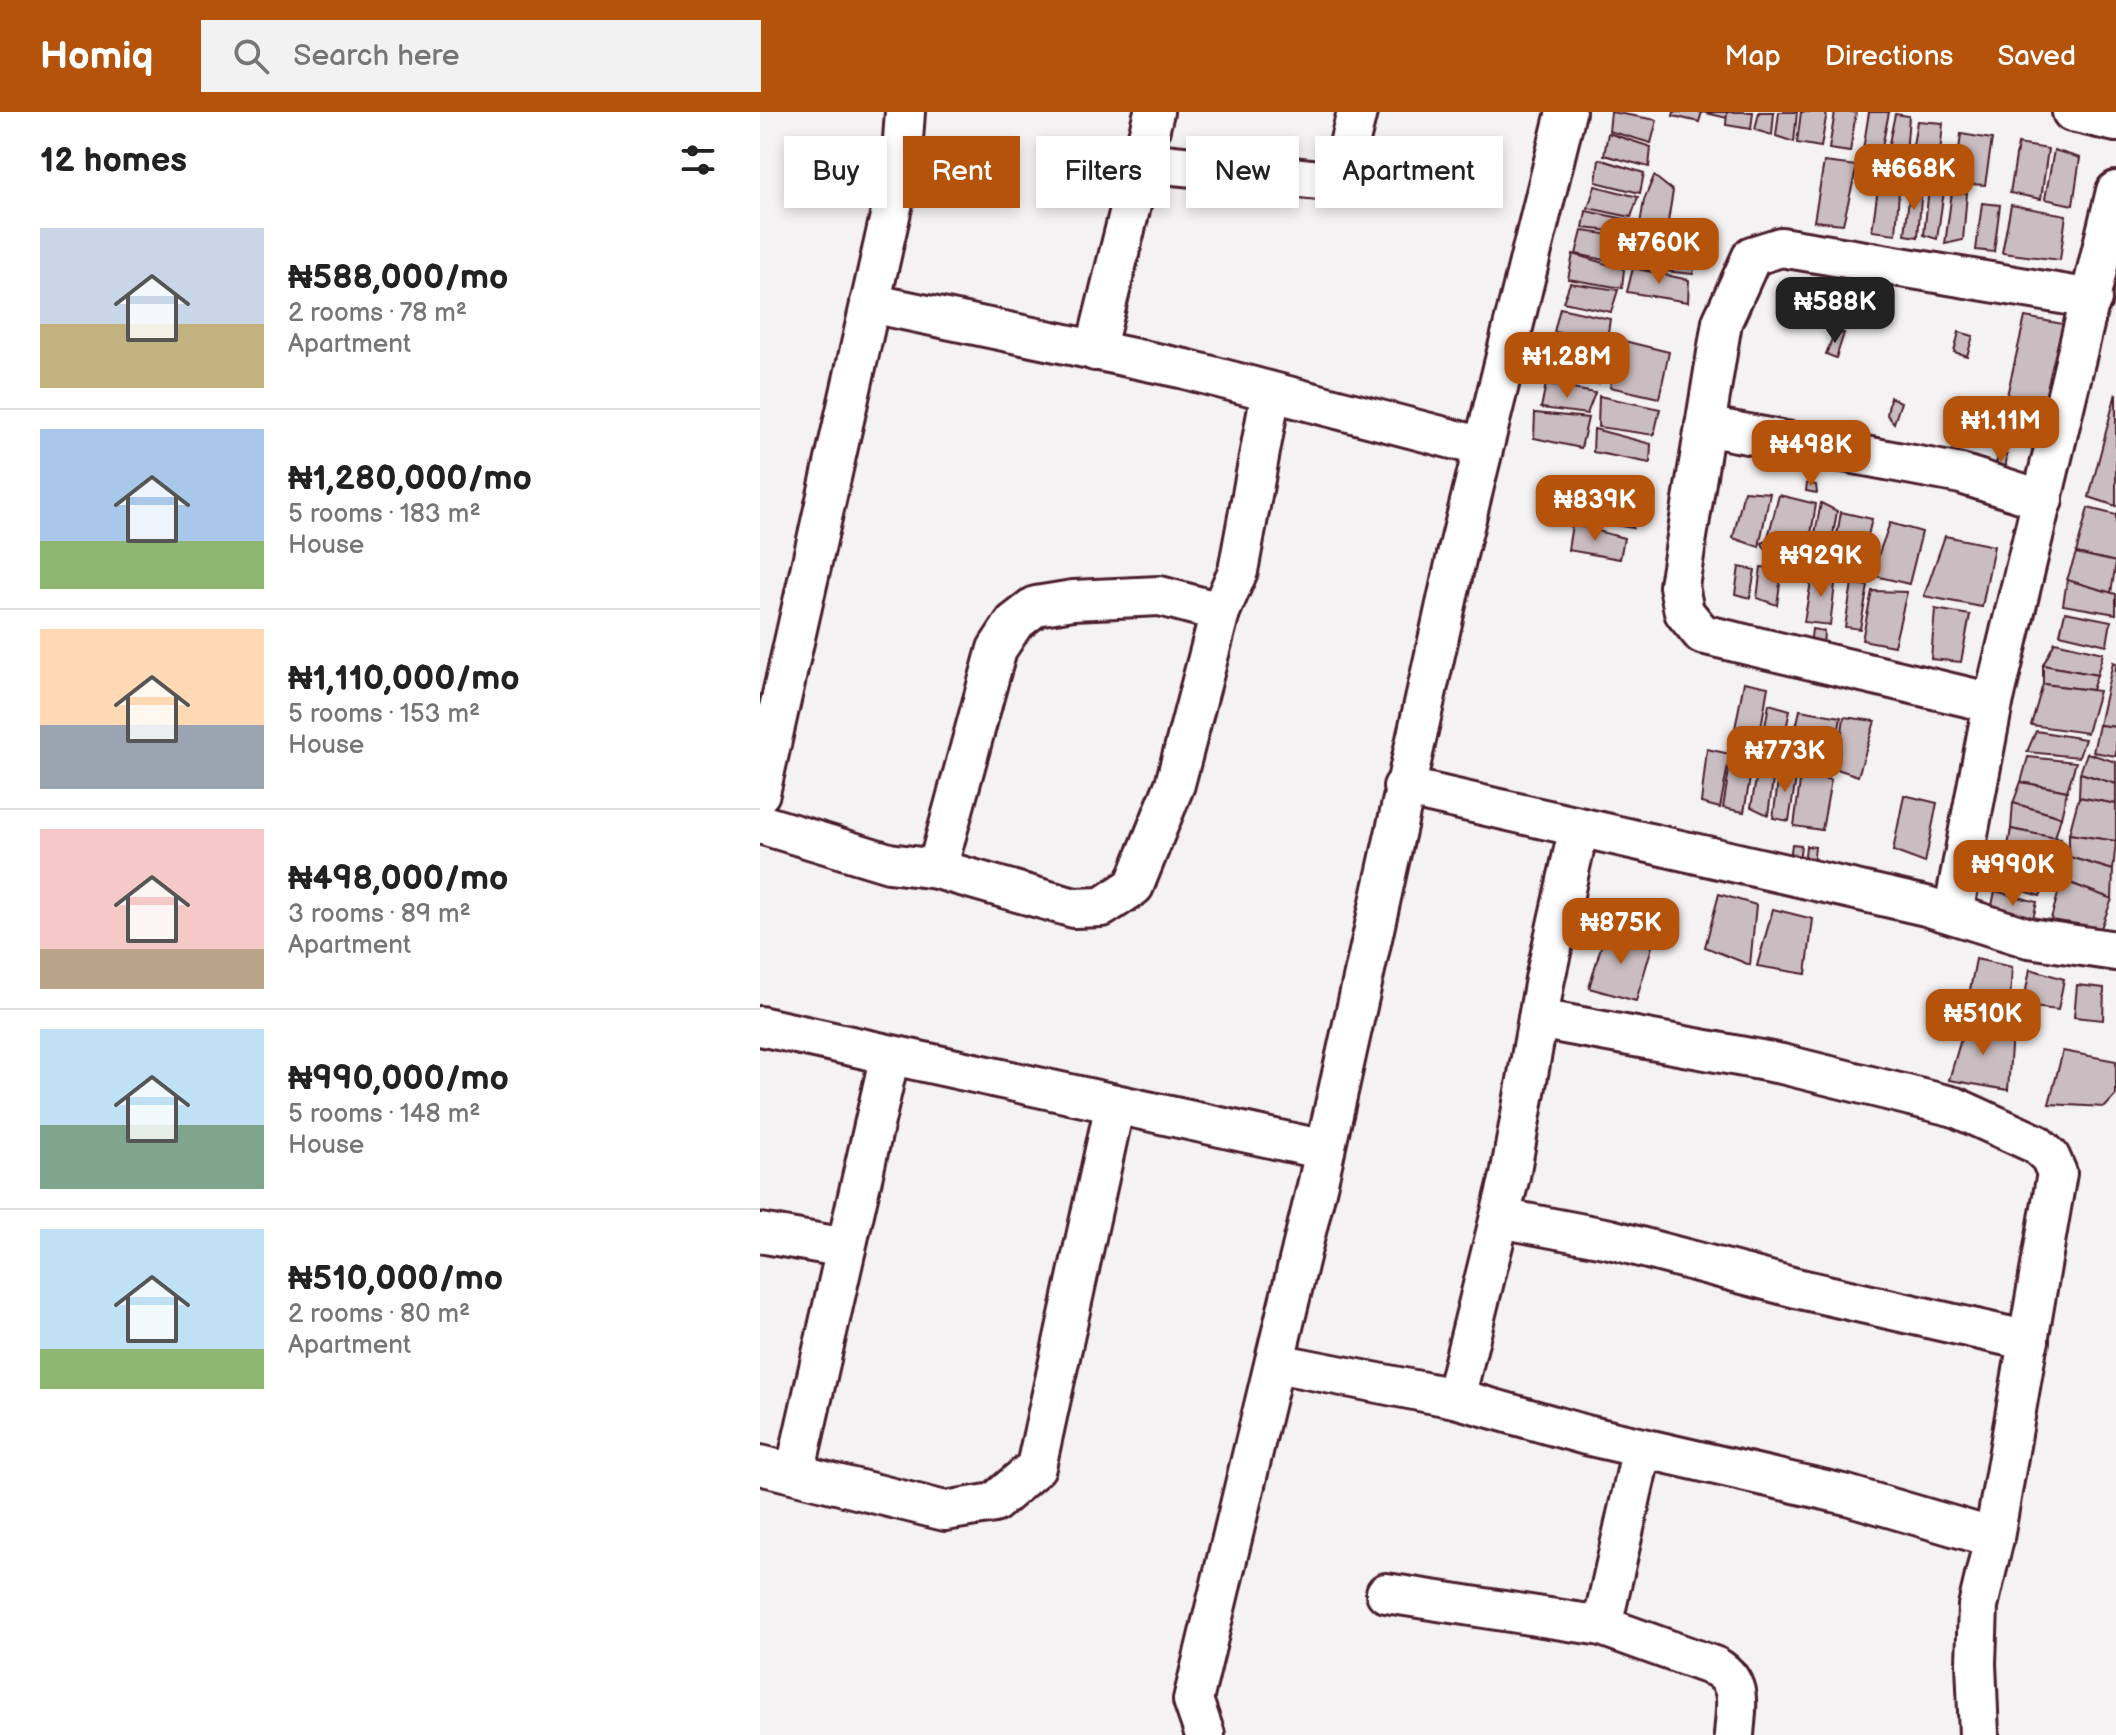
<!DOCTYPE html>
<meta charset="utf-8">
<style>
body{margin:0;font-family:"Balsamiq Sans",sans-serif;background:#f2f2f2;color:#222;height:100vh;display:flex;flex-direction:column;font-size:30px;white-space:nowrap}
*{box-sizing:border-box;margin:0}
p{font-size:26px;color:#767676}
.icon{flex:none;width:44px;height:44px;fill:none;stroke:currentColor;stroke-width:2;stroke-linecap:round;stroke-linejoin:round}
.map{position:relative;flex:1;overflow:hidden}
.drawer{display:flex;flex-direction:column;background:#fff;width:760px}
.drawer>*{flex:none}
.guide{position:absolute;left:24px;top:24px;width:760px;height:72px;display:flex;gap:16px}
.price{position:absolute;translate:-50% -68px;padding:0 18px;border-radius:16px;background:#b45309;color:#fff;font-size:26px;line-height:52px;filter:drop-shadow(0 2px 4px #0008)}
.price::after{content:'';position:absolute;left:50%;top:48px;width:24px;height:18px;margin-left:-12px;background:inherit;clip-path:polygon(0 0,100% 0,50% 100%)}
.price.current{background:#222;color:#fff}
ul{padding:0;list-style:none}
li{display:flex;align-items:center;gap:24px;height:200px;padding:0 40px}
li+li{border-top:2px solid #e0e0e0}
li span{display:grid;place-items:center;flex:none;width:224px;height:160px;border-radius:0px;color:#555}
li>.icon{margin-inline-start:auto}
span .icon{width:96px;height:96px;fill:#fffc;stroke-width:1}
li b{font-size:34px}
h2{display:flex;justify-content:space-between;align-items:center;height:96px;padding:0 40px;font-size:34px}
.chip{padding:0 28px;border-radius:0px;background:#fff;box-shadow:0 4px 12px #0003;font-size:28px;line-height:72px}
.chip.current{background:#b45309;color:#fff}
header{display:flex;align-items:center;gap:48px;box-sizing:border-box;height:112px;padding:0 40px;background:#b45309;color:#fff}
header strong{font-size:38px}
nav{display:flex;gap:44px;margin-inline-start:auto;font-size:28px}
.search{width:560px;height:72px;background:#f2f2f2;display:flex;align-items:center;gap:20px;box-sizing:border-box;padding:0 28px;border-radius:0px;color:#767676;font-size:30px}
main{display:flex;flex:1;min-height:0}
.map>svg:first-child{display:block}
.building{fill:#cabdc1;stroke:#4a1f2b;stroke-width:2}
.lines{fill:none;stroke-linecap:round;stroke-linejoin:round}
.street-casing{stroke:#4a1f2b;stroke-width:44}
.street{stroke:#fff;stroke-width:38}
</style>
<header>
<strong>Homiq</strong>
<div class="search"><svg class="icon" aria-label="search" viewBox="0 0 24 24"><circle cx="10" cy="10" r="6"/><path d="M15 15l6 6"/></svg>Search here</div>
<nav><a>Map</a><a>Directions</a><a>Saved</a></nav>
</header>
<main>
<section class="drawer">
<h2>12 homes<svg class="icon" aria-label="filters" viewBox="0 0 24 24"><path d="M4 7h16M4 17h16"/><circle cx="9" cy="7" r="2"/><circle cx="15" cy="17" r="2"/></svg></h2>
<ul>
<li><span style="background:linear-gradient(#c9d6e8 60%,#c2b280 0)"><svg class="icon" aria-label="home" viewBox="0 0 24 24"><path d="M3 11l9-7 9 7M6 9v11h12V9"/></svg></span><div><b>₦588,000/mo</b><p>2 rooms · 78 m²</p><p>Apartment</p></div></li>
<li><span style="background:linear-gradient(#a9c7e8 70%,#8fb573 0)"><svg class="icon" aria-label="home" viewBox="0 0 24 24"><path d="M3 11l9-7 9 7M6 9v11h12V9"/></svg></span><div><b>₦1,280,000/mo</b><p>5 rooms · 183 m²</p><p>House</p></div></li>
<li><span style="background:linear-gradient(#ffd9b3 60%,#9aa5b1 0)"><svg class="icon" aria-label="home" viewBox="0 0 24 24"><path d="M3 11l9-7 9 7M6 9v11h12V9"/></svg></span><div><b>₦1,110,000/mo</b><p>5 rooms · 153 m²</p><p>House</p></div></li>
<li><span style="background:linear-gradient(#f6c9c9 75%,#b9a48a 0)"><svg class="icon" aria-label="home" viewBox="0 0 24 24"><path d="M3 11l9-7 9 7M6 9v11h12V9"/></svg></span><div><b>₦498,000/mo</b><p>3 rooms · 89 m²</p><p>Apartment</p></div></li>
<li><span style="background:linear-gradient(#bfe0f5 60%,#7fa58c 0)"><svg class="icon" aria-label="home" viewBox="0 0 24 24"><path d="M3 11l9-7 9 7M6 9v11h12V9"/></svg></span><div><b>₦990,000/mo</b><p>5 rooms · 148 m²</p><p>House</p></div></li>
<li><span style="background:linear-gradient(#bfe0f5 75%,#8fb573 0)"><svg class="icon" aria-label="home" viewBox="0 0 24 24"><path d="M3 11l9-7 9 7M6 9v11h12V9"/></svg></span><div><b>₦510,000/mo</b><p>2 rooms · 80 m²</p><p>Apartment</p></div></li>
</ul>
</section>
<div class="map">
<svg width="1356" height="1623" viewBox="0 0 1356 1623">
<rect width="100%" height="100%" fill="#f4f2f2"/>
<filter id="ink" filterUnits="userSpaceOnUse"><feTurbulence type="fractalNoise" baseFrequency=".0125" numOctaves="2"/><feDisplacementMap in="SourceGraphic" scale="16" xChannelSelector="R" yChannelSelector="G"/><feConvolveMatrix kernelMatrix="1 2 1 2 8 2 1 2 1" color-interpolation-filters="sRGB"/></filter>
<g filter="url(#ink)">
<!-- building -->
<g class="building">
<path d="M 851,0 L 897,8 L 891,31 L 849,19 Z"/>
<path d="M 914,0 L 942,0 L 939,10 L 913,4 Z"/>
<path d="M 942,0 L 967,0 L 967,6 Z"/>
<path d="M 967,0 L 993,0 L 991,17 L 966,13 Z"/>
<path d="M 999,0 L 1014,0 L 1012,23 L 995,18 Z"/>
<path d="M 1019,0 L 1037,0 L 1034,30 L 1016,24 Z"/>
<path d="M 1041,0 L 1067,0 L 1061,35 L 1037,31 Z"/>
<path d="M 1075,0 L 1096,0 L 1090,40 L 1069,37 Z"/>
<path d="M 1109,0 L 1129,0 L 1119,50 L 1102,44 Z"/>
<path d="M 1135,2 L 1149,4 L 1145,55 L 1124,55 Z"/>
<path d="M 1157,9 L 1183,11 L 1178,63 L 1149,58 Z"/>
<path d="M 848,21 L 891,35 L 889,55 L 844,43 Z"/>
<path d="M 1201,22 L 1232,27 L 1225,73 L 1195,71 Z"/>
<path d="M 1258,32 L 1288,37 L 1281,87 L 1250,81 Z"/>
<path d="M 1294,38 L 1320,46 L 1313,93 L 1285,87 Z"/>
<path d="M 839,47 L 884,61 L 880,81 L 836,70 Z"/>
<path d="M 1064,50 L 1097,54 L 1083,112 L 1054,109 Z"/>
<path d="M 1120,62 L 1140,65 L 1136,122 L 1112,119 Z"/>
<path d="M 894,64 L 913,79 L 904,134 L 939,134 L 933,162 L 873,156 L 884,88 Z"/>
<path d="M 1162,73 L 1158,125 L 1145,123 L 1150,76 Z"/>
<path d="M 835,74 L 878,85 L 871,105 L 828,96 Z"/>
<path d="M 1169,76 L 1184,79 L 1177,127 L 1164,123 Z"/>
<path d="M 1192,80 L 1207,81 L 1203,128 L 1185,132 Z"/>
<path d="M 1222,91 L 1240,93 L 1234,140 L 1216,138 Z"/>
<path d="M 1251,93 L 1306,103 L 1300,148 L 1242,141 Z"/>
<path d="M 826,99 L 875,109 L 872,121 L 823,116 Z"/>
<path d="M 822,119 L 870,125 L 864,152 L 816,142 Z"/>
<path d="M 813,142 L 864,157 L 862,176 L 808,167 Z"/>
<path d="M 873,156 L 929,168 L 928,190 L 867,180 Z"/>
<path d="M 810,171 L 858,178 L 851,200 L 803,190 Z"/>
<path d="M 800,196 L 850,207 L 847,228 L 794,220 Z"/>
<path d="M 1265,205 L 1303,212 L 1276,337 L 1237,327 Z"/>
<path d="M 1199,220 L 1213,224 L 1207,244 L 1194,240 Z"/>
<path d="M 1084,221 L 1076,246 L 1066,242 L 1074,222 Z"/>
<path d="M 860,228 L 909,240 L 899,286 L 850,275 Z"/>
<path d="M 791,232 L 844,248 L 839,272 L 786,260 Z"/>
<path d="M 786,272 L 835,281 L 827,302 L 781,296 Z"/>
<path d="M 1356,281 L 1356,394 L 1329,385 Z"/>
<path d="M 839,284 L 900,297 L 894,323 L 838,315 Z"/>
<path d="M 1130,285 L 1141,290 L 1134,311 L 1127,303 Z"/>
<path d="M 775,301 L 828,306 L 821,336 L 774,326 Z"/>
<path d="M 834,317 L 891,332 L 890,351 L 833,340 Z"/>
<path d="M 1247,343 L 1245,360 L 1234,360 L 1238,344 Z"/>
<path d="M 1047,371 L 1056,373 L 1057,381 L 1046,379 Z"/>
<path d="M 984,379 L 1010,381 L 999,435 L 973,426 Z"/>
<path d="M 822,380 L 875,390 L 873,416 L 814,406 Z"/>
<path d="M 1019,383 L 1056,392 L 1047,446 L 1005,437 L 1002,431 L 1007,429 Z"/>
<path d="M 1061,391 L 1077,399 L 1068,453 L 1050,447 Z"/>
<path d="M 1328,396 L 1356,403 L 1356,450 L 1316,441 Z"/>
<path d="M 1081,400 L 1112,407 L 1099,460 L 1072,452 Z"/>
<path d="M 1130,411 L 1162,420 L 1149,472 L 1111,463 Z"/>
<path d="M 812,412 L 864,426 L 860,447 L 808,438 Z"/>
<path d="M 1185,424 L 1234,434 L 1222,495 L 1164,484 Z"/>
<path d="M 1316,441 L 1356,450 L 1351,481 L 1307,468 Z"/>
<path d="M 979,455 L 995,458 L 990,486 L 975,482 Z"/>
<path d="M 1001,455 L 1022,457 L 1017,493 L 997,486 Z"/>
<path d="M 1053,458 L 1076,464 L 1070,513 L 1044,510 Z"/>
<path d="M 1307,468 L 1356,482 L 1356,502 L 1303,493 Z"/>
<path d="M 1092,471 L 1108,474 L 1100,517 L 1085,515 Z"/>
<path d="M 1112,479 L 1147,480 L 1134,534 L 1102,528 Z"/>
<path d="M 1175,497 L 1210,503 L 1201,550 L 1171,547 Z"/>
<path d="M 1305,500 L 1351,509 L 1347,533 L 1300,522 Z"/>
<path d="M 1052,517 L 1064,519 L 1063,535 L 1050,534 Z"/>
<path d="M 1295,530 L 1343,541 L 1337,563 L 1283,553 Z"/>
<path d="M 1353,550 L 1356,551 L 1356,615 L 1339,613 Z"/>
<path d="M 1283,553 L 1337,563 L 1332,578 L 1283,572 Z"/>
<path d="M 984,570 L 1008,575 L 998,633 L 972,632 Z"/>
<path d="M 1283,572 L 1339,579 L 1327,621 L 1271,613 Z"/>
<path d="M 1009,592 L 1030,598 L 1021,642 L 1000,643 Z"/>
<path d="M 1040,598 L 1081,605 L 1072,657 L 1028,650 Z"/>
<path d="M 1084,605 L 1115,609 L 1098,664 L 1077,657 Z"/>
<path d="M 1339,613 L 1356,615 L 1356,644 L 1333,640 Z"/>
<path d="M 1276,619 L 1325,627 L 1319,645 L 1267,640 Z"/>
<path d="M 947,637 L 970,642 L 960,696 L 941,691 Z"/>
<path d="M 1327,641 L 1356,650 L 1356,672 L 1320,661 Z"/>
<path d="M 1268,645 L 1316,650 L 1307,679 L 1261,670 Z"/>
<path d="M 971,646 L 993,649 L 984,700 L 963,696 Z"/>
<path d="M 999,651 L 1015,654 L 1008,703 L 991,695 Z"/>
<path d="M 1020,656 L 1037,660 L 1029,709 L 1013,706 Z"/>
<path d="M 1320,661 L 1356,672 L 1356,692 L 1319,685 Z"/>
<path d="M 1041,662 L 1071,668 L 1062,718 L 1034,714 Z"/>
<path d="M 1261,670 L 1307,679 L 1301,705 L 1253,691 Z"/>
<path d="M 1144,683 L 1177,691 L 1165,751 L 1133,739 Z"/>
<path d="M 1319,685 L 1356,692 L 1356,729 L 1309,722 Z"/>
<path d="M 1253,691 L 1301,705 L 1295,726 L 1251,717 Z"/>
<path d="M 1251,717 L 1301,727 L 1291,760 L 1247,740 Z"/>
<path d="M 1309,722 L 1356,729 L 1353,758 L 1309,745 Z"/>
<path d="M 1032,732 L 1041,733 L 1039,750 L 1030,747 Z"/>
<path d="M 1046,734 L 1055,735 L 1053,753 L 1044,752 Z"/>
<path d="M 1309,745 L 1353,758 L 1352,787 L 1302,768 Z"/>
<path d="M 1245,747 L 1291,760 L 1280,784 L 1237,771 Z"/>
<path d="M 1302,768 L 1352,787 L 1339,821 L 1290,810 Z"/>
<path d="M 1235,779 L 1277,790 L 1272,811 L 1230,803 Z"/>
<path d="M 959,782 L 996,793 L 990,853 L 945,835 Z"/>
<path d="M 1013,797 L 1053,807 L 1046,862 L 997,854 Z"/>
<path d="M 845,821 L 893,831 L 876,889 L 829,876 Z"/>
<path d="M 1216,847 L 1252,855 L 1250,889 L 1209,883 Z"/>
<path d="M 1270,857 L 1304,867 L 1298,898 L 1263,894 Z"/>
<path d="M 1317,873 L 1344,876 L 1343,908 L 1314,905 Z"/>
<path d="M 1206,910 L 1252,920 L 1248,978 L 1189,968 Z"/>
<path d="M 1303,939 L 1356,949 L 1356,983 L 1345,995 L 1289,992 Z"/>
</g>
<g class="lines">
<defs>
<g id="street">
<path d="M 1312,0 L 1356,10"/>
<path d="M 384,50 L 570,69 L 583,57 L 597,0"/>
<path d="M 110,191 L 425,257 L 723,335"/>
<path d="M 335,239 L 394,0"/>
<path d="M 945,314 L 1201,362 L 1283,388"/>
<path d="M 1233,591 L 942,522 L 924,500 L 919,474 L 962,210 L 992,144 L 1021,135 L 1332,187"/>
<path d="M 643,675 L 1166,794 L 1269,826 L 1356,839"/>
<path d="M 0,681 L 141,55 L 145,0"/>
<path d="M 0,712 L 129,751 L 177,757 L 237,537 L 254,511 L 276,494 L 313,488 L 400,484 L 460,500 L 478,459 L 511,280"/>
<path d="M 177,757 L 314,796 L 342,795 L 374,774 L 415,672 L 460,500"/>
<path d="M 1193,802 L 1233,591 L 1356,79"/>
<path d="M 778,907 L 1022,952 L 1195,995 L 1276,1032 L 1290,1045 L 1297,1061 L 1234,1426 L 1218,1494 L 1216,1551 L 1219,1623"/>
<path d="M 0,914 L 565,1038"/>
<path d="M 740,1106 L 850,1127 L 1036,1176 L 1269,1229"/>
<path d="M 0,1121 L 86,1136"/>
<path d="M 516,1251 L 695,1286 L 826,1323 L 1087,1383 L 1234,1426"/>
<path d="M 695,1286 L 750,1064 L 785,867 L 819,715"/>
<path d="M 0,1353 L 185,1399 L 234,1391 L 276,1355 L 355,992"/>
<path d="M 35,1361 L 130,943"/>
<path d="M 626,1481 L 842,1514 L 956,1555 C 983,1571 976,1595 974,1623"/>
<path d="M 842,1514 L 882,1336"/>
<path d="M 445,1623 L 433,1588 L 558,1070 L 697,443 L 806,0"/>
</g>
</defs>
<!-- street casing -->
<use href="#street" class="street-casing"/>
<!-- street -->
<use href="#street" class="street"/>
</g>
</g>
</svg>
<b class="price" style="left:1154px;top:100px">₦668K</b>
<b class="price" style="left:899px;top:174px">₦760K</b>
<b class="price current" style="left:1075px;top:233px">₦588K</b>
<b class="price" style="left:807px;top:288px">₦1.28M</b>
<b class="price" style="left:1241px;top:352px">₦1.11M</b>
<b class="price" style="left:1051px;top:376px">₦498K</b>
<b class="price" style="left:835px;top:431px">₦839K</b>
<b class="price" style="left:1061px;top:487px">₦929K</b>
<b class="price" style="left:1025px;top:682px">₦773K</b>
<b class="price" style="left:1253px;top:796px">₦990K</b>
<b class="price" style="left:861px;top:854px">₦875K</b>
<b class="price" style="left:1223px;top:945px">₦510K</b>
<div class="guide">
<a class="chip">Buy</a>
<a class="chip current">Rent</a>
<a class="chip">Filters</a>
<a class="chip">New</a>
<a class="chip">Apartment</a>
</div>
</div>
</main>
